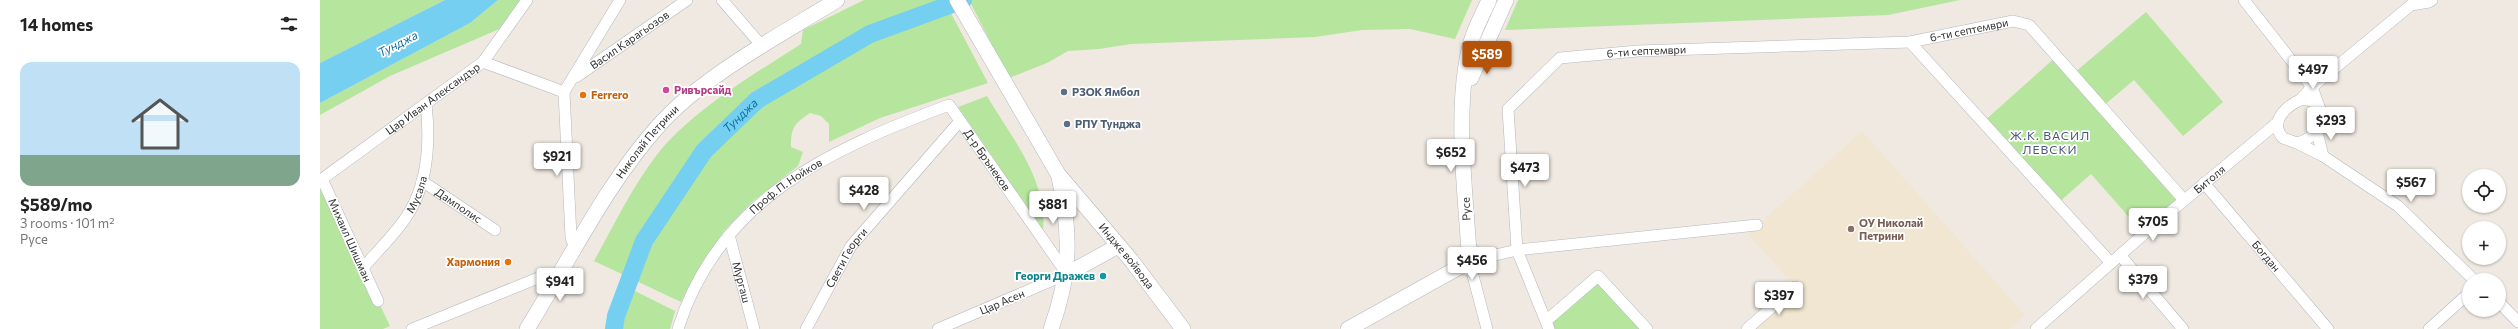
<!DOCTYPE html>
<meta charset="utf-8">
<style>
body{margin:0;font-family:Commissioner,sans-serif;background:#f6f6f6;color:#222;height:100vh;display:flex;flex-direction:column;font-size:15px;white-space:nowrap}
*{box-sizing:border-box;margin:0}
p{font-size:13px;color:#767676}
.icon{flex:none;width:22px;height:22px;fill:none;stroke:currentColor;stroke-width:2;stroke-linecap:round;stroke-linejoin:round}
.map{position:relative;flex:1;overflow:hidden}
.drawer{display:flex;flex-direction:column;background:#fff;width:320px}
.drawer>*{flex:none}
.fabs{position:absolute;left:2142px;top:169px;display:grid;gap:8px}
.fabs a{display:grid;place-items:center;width:44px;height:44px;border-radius:50%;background:#fff;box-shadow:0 1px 3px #0004;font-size:20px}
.price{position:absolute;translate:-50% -34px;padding:0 9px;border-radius:4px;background:#fff;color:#222;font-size:13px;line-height:26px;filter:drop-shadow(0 1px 2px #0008)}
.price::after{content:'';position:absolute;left:50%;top:24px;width:12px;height:9px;margin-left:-6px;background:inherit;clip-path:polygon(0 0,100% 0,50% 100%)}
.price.on{background:#b45309;color:#fff}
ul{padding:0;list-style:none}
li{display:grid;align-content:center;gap:8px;height:212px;padding:0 20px}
li span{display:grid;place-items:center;height:124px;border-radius:12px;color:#555}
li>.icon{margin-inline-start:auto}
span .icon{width:72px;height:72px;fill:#fffc;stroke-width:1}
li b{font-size:17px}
h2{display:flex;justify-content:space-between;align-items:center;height:48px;padding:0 20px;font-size:17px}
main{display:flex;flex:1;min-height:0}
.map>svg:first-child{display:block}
.education{fill:#f0e6d1}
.green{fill:#b6e59e}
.water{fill:#75cff0}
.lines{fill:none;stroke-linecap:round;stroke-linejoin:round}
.river{stroke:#75cff0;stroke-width:18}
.street-casing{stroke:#b4b7c1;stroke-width:12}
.secondary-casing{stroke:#b4b7c1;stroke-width:16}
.street{stroke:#fff;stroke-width:11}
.secondary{stroke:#fff;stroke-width:15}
.hotel-dot{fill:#d1479c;stroke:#fff;stroke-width:1.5}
.service-dot{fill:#5c6f8a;stroke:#fff;stroke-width:1.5}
.food-dot{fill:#e8710a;stroke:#fff;stroke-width:1.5}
.education-dot{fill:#8d6e63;stroke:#fff;stroke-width:1.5}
.culture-dot{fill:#0f9aa8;stroke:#fff;stroke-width:1.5}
.labels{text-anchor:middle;stroke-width:3.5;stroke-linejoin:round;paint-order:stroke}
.street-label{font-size:11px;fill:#2e2e2e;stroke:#fff}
.hotel-label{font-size:11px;font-weight:bold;fill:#b23c85;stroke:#fff;text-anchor:start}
.service-label{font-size:11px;font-weight:bold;fill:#4e5e75;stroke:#fff;text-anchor:start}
.food-label{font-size:11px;font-weight:bold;fill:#c56008;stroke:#fff;text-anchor:start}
.education-label{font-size:11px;font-weight:bold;fill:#785e54;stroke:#fff;text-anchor:start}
.culture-label{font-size:11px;font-weight:bold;fill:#0d838f;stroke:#fff;text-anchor:end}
.water-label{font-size:12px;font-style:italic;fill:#0d6fa3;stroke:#fff}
.neighbourhood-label{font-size:12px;letter-spacing:1px;fill:#4d5680;stroke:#fff}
</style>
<main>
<section class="drawer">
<h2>14 homes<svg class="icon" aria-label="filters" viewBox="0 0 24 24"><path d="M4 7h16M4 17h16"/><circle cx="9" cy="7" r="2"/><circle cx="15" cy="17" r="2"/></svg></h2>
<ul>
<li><span style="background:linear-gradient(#bfe0f5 75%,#7fa58c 0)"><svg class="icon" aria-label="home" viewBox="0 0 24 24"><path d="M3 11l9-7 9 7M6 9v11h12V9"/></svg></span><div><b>$589/mo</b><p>3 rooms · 101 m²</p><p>Русе</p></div></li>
</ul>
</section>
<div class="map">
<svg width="2198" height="329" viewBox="0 0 2198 329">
<rect width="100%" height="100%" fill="#efe9e1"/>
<!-- education -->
<path class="education" d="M 1542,131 L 1705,315 L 1689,329 L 1427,329 L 1475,286 L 1428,234 Z"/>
<!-- green -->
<g class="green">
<path d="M 0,0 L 125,0 L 0,63 Z"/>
<path d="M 178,0 L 202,0 L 184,27 L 70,76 L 0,115 L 0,103 L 150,23 Z"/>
<path d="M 544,0 L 624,0 L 668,83 L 560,118 L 509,142 L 509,124 L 501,116 L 490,113 C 474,124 471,127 471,147 L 483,152 L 478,166 L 432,202 L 404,231 L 375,275 L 361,302 L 274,261 C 293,227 312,187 336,156 C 371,111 433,75 481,44 L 483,30 Z"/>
<path d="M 649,0 L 1152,0 L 1135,39 L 1090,29 L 1042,30 L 995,37 L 811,44 L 779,49 L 748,51 L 727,63 L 689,78 Z"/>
<path d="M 1198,0 L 1640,0 L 1568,15 L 1185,30 Z"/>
<path d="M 1826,12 L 1903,102 L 1863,136 L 1814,80 L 1782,107 L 1864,200 L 1824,234 L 1771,174 L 1737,204 L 1663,122 L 1737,56 L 1753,74 Z"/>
<path d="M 667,96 C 691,137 728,180 723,230 L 638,107 Z"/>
<path d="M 0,181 L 70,326 L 63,329 L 0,329 Z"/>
<path d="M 1278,276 L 1327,329 L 1229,329 L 1226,321 Z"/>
<path d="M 303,285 L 355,311 L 350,329 L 288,329 L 290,317 Z"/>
</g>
<!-- water -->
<path class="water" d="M 125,0 L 178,0 L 150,23 L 0,103 L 0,63 Z"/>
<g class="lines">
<!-- river -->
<path class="river" id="s1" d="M 294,329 L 296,316 L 324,241 L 384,151 L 437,100 L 550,34 L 643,0"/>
<defs>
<g id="street">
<path d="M 402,0 L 442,46"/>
<path d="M 1924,0 L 1992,87 L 2001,112"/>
<path d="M 1590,42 L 1791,263"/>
<path d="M 163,62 L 207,0"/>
<path id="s2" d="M 256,77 L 367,0"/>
<path d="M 244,92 L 251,237 L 252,241 L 258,245"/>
<path d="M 1980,100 L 1992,87 L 2091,5 L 2109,2 L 2112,0"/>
<path d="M 1980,100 C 2012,97 2006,137 1977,143 L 1963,138 C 1949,122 1965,107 1980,100 Z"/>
<path d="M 1997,132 L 2003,156"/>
<path d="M 1977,143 L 2003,156 L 2078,206 L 2154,280"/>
<path id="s3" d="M 102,181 L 175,230"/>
<path id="s4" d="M 1884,183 L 2008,329"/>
<path id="s5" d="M 409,235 L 434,329"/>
<path d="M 1800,255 L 1863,329"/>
<path d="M 1158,259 L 1197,250 L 1437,225"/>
<path id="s6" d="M 43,268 C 58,250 78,232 90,211 C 108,180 110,139 106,104"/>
<path d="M 1151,268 L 1167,329"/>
<path id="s7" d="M 58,301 L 2,179 L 163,62 L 244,92 L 300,0"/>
<path d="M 2179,302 L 2198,322"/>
<path d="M 1226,321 L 1278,276 L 1327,329"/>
<path d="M 92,329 L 218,278 L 234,285"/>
<path id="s8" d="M 358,329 C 399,198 511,149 629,105 L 747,274 L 618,329"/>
<path id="s9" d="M 486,329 L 531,246 L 640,121"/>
<path id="s10" d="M 1229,329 L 1197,250 L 1188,109 L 1240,58 L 1318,51 L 1590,42 L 1693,21 L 1709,25 L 1864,200"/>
<path d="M 1427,329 L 1475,287"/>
<path id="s11" d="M 1716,329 L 1824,234 L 1958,122"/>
<path d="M 2109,329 L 2149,293"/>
</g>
<g id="secondary">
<path id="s12" d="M 637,0 L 738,174 L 811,260 L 863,329"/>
<path d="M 1151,78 L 1186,0"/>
<path d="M 1149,252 C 1145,188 1134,104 1151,42 C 1155,28 1163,14 1169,0"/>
<circle cx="1150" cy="260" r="8"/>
<path d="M 747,274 L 798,246"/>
<path id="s13" d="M 207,329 C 249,261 287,182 341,123 C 385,75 462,34 517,0"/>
<path d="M 731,329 C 751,274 751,234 739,177"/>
<path d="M 1028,329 L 1143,265"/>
</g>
</defs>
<!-- street casing -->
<use href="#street" class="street-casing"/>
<!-- secondary casing -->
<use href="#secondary" class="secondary-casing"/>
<!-- street -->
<use href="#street" class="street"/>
<!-- secondary -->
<use href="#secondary" class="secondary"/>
</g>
<!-- markers -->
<circle class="hotel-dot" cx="346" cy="90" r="4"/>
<g class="service-dot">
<circle cx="744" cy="92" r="4"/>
<circle cx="747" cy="124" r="4"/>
</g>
<g class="food-dot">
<circle cx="263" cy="95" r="4"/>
<circle cx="188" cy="262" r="4"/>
</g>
<circle class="education-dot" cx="1531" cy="229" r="4"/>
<circle class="culture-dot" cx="783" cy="276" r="4"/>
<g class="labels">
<!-- street labels -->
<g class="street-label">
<text dy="4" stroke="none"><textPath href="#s10" startOffset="710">6-ти септември</textPath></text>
<text dy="4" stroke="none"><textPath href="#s2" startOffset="65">Васил Карагьозов</textPath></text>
<text dy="4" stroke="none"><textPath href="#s10" startOffset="386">6-ти септември</textPath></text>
<text dy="4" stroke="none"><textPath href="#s7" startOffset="271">Цар Иван Александър</textPath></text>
<text dy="4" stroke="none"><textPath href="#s13" startOffset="223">Николай Петрини</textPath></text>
<text dy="4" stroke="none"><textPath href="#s8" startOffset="433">Д-р Брънеков</textPath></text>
<text dy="4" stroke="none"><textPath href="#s11" startOffset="229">Битоля</textPath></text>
<text dy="4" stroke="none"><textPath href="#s8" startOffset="183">Проф. П. Нойков</textPath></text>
<text dy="4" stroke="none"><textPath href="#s6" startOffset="92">Мусала</textPath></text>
<text dy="4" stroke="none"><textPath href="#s3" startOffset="44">Дамполис</textPath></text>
<text transform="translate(1146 209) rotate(-93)" y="4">Русе</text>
<text transform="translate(30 240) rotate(66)" y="4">Михаил Шишман</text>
<text dy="4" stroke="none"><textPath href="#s12" startOffset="308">Индже войвода</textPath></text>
<text dy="4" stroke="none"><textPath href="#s4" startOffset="96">Богдан</textPath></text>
<text dy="4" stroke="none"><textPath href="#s9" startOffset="82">Свети Георги</textPath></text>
<text dy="4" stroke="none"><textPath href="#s5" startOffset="49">Мургаш</textPath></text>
<text transform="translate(682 302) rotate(-23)" y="4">Цар Асен</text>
</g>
<!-- hotel labels -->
<g class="hotel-label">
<text x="354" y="94">Ривърсайд</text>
</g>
<!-- service labels -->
<g class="service-label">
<text x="752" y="96">РЗОК Ямбол</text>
<text x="755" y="128">РПУ Тунджа</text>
</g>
<!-- food labels -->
<g class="food-label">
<text x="271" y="99">Ferrero</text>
<text x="180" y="266" text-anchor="end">Хармония</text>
</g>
<!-- education labels -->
<g class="education-label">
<text x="1539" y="227">ОУ Николай<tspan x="1539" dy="13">Петрини</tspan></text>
</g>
<!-- culture labels -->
<g class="culture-label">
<text x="775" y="280">Георги Дражев</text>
</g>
<!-- water labels -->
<g class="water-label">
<text transform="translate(78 44) rotate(-27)" y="4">Тунджа</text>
<text dy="4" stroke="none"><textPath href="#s1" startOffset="252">Тунджа</textPath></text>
</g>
<!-- neighbourhood labels -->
<g class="neighbourhood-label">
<text x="1730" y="140">Ж.К. ВАСИЛ<tspan x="1730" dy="14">ЛЕВСКИ</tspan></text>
</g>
</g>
</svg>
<div class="fabs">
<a><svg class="icon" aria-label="locate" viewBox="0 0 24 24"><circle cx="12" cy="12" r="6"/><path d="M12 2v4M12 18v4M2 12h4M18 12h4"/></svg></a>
<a>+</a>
<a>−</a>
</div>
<b class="price on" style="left:1167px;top:75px">$589</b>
<b class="price" style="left:1993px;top:90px">$497</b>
<b class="price" style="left:2011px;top:141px">$293</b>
<b class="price" style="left:1131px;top:173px">$652</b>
<b class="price" style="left:237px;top:177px">$921</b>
<b class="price" style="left:1205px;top:188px">$473</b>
<b class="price" style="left:2091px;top:203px">$567</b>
<b class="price" style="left:544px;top:211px">$428</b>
<b class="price" style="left:733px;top:225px">$881</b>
<b class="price" style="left:1833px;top:242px">$705</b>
<b class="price" style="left:1152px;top:281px">$456</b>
<b class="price" style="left:1823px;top:300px">$379</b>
<b class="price" style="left:240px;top:302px">$941</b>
<b class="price" style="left:1459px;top:316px">$397</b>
</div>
</main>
